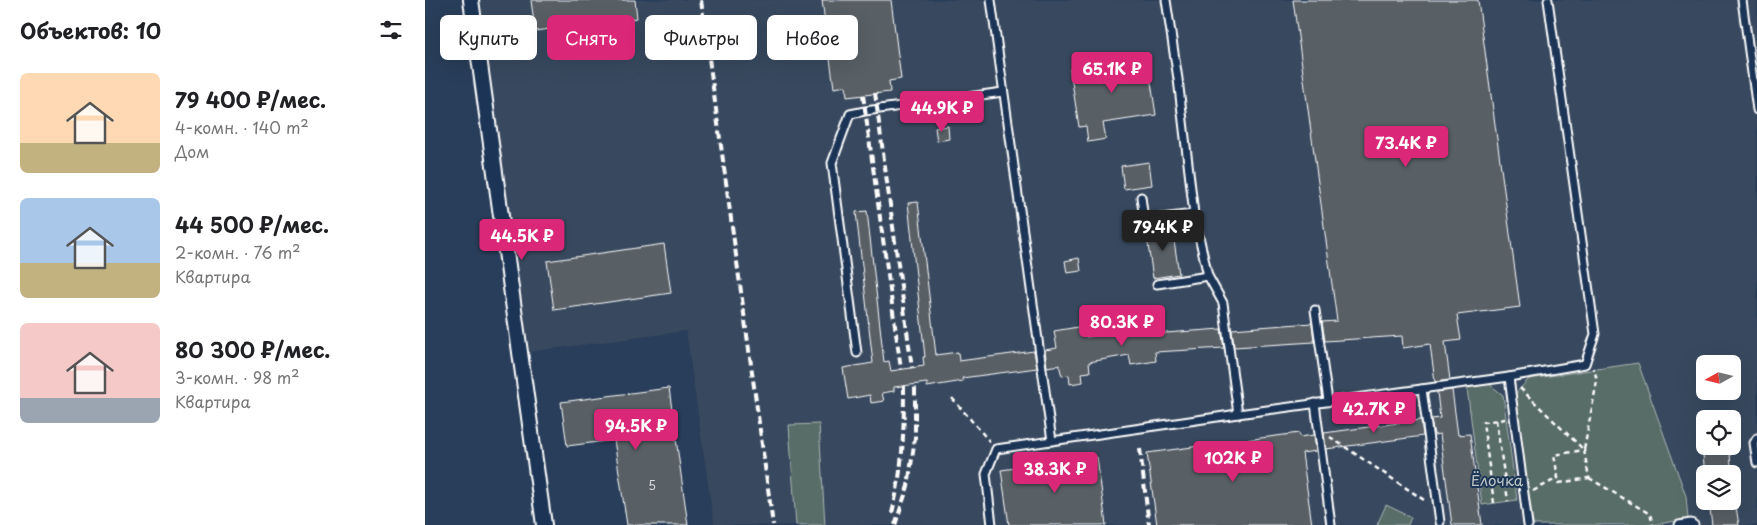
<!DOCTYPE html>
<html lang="ru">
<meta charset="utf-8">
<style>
body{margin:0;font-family:"Playpen Sans",sans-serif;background:#f6f6f6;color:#202124;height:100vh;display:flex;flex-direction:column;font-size:19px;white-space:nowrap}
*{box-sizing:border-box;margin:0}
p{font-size:16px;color:#757577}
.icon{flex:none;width:28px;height:28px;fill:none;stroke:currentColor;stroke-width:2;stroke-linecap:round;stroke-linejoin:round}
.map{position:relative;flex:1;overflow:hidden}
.drawer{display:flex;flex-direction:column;background:#fff;width:425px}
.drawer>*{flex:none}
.guide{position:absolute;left:15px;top:15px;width:475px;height:45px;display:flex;gap:10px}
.needle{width:32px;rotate:262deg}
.controls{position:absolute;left:1271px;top:355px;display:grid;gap:10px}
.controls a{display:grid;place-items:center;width:45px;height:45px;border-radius:8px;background:#fff;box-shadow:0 5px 20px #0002;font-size:25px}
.price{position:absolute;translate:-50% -42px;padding:0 11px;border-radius:5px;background:#db2777;color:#fff;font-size:16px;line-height:32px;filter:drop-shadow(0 1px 2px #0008)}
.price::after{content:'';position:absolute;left:50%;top:30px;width:15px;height:11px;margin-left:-8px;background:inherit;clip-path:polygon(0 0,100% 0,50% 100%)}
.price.on{background:#222;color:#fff}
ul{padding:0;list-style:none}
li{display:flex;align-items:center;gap:15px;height:125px;padding:0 20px}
li span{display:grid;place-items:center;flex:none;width:140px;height:100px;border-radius:8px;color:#555}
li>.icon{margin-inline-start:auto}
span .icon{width:60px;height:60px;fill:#fffc;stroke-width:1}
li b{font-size:21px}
h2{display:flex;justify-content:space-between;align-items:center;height:60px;padding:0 20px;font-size:21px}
.chip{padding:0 18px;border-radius:8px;background:#fff;box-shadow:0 5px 20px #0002;font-size:18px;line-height:45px}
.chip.on{background:#db2777;color:#fff}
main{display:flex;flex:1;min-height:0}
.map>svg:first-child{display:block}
.built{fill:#37485e;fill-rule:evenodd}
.green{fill:#596d68;stroke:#acb6b4}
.building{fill:#596066;stroke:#fff}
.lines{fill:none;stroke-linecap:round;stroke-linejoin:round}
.lane-casing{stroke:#fff;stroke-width:11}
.street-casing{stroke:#fff;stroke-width:18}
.path{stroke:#fff;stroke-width:2.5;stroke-dasharray:5 4;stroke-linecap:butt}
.lane{stroke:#1d3557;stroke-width:7}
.street{stroke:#1d3557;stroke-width:14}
.rail{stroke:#fff;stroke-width:4;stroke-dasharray:8 4;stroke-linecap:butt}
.labels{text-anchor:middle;stroke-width:4;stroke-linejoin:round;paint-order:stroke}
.number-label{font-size:12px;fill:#d6d7d9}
.park-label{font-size:15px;fill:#bdc5c3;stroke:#1d3557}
</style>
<main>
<section class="drawer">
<h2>Объектов: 10<svg class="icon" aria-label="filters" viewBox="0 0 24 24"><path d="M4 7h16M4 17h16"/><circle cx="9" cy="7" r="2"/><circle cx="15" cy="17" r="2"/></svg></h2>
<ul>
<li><span style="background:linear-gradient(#ffd9b3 70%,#c2b280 0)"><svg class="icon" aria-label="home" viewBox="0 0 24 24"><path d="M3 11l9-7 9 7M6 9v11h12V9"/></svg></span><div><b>79 400 ₽/мес.</b><p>4-комн. · 140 m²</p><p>Дом</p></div></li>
<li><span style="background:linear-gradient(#a9c7e8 65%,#c2b280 0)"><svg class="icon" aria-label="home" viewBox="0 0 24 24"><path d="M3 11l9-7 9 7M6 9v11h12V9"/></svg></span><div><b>44 500 ₽/мес.</b><p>2-комн. · 76 m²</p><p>Квартира</p></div></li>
<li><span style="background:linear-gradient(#f6c9c9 75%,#9aa5b1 0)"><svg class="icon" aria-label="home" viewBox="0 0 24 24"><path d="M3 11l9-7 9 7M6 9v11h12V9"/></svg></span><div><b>80 300 ₽/мес.</b><p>3-комн. · 98 m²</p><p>Квартира</p></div></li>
</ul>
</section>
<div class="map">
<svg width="1332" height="525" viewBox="0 0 1332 525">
<rect width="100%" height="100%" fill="#293e5a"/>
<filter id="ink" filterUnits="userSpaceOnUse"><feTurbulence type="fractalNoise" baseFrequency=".02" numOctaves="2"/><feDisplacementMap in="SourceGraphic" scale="10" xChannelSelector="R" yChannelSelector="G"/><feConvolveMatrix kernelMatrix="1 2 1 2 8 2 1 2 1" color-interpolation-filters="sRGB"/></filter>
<g filter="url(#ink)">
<!-- built -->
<path class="built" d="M 51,0 L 1332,0 L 1332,525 L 289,525 L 261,331 L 103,352 ZM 1280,364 L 1308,364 L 1308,391 L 1280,391 ZM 1280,419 L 1308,419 L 1308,446 L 1280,446 ZM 1280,474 L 1308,474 L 1308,501 L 1280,501 Z"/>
<!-- green -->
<g class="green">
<path d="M 1213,363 L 1261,496 L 1263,519 L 1227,525 L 1108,525 L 1090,394 L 1104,379 Z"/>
<path d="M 1064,384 L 1078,395 L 1092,500 L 1057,505 L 1042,388 Z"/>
<path d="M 394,424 L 400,525 L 371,525 L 364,425 Z"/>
<path d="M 961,505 L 986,517 L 983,525 L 952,525 Z"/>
</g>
<!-- building -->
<g class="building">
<path d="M 106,0 L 210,0 L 212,18 L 110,31 Z"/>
<path d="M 397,0 L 466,0 L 476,79 L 464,81 L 465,92 L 422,97 L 421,86 L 409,88 Z"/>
<path d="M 868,0 L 1053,0 L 1095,307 L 1032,315 L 1036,340 L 1020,342 L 1025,380 L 1010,382 L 1005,344 L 978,348 L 977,336 L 900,341 L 897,322 L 912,321 Z"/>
<path d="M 722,57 L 731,115 L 678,123 L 681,139 L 663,142 L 661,126 L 654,127 L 645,69 Z"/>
<path d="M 523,126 L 524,139 L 512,141 L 510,128 Z"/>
<path d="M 724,162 L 727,185 L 699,189 L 696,166 Z"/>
<path d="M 493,202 L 511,355 L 533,352 L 534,361 L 609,351 L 612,368 L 537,378 L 538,381 L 502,387 L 502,383 L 469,387 L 469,391 L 457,393 L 459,401 L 446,403 L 445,395 L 423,399 L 418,368 L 448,363 L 431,212 L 442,211 L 459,362 L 464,361 L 466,371 L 499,366 L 498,357 L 500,357 L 483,203 Z"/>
<path d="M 747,227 L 754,274 L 728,278 L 721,231 Z"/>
<path d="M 239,244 L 246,293 L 129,310 L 122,261 Z"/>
<path d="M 654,258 L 656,271 L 642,273 L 640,261 Z"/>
<path d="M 887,323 L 889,342 L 809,347 L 807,329 Z"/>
<path d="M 659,326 L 661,337 L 725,326 L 727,334 L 796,329 L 799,348 L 730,352 L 731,361 L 706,365 L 704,355 L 664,362 L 665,372 L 657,373 L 658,382 L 645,384 L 644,375 L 637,376 L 634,365 L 622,367 L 620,350 L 632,348 L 629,331 Z"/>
<path d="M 244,388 L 263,525 L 202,525 L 189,440 L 142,446 L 136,402 Z"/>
<path d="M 1027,390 L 1033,435 L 1045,434 L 1057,525 L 1027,525 L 1015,434 L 1009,435 L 1006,419 L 1015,418 L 1012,392 Z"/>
<path d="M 996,420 L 998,436 L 901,449 L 899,433 Z"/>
<path d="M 874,433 L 875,437 L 889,435 L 891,451 L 877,453 L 887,525 L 732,525 L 722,453 Z"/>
<path d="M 1277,446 L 1304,446 L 1307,474 L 1280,474 Z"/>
<path d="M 672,457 L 681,525 L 584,525 L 576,470 Z"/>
<path d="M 1284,501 L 1310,501 L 1314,525 L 1287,525 Z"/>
</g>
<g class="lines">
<defs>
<g id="lane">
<path d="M 566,0 L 627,441"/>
<path d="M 741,0 L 753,79 L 769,214 L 783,276 L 798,303 L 813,414 L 1084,377 L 1103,525"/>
<path d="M 1317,0 L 1332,110"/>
<path d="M 716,197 L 719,220 L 769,214"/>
<path d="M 732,284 L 783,276"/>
<path d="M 890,310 L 903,401"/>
<path d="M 432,353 L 407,163 L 425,114 L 440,111 L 578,92"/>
<path d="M 1084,377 L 1160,364 L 1170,334 L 1123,0"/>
<path d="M 997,389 L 1015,522"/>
<path d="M 890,403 L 906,525"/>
<path d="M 1332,438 L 1329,443 L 1332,463"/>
<path d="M 567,525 L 561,474 L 571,449 L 813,414"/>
<path d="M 1254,525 L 1266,523 L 1269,525"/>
</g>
<path id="street" d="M 46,0 L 119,525"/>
</defs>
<!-- lane casing -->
<use href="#lane" class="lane-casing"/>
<!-- street casing -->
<use href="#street" class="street-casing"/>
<!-- path -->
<g class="path">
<path d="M 1095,388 L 1159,450 L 1172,381 L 1169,368"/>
<path d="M 527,398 L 565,442"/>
<path d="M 1071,420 L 1083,501"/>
<path d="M 905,437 L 1002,502"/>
<path d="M 1159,450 L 1164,478 L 1134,483 L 1129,455 Z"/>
<path d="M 1164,478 L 1225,514 L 1228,525"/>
<path d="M 1108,491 L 1133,478"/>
<path d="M 1069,503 L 1058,422 L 1080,419"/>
</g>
<!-- lane -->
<use href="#lane" class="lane"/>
<!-- street -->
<use href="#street" class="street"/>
<!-- rail -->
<g class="rail">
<path d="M 276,0 L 348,525"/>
<path d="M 450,93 L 487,368"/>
<path d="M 438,95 L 476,369"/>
<path d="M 715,449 L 724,525"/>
<path d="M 467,513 C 478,470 479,430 479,386"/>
<path d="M 470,525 L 483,486 L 490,438 L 490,385"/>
</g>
</g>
</g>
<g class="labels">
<!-- number labels -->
<g class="number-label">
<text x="227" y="490">5</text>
</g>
<!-- park labels -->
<g class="park-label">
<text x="1072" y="486">Ёлочка</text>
</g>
</g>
</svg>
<div class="controls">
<a><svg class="needle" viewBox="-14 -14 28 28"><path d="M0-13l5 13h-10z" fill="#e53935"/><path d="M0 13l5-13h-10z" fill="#757577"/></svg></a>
<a><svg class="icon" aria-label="locate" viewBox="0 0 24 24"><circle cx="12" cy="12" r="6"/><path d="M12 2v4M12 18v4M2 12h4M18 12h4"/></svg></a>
<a><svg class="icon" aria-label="layers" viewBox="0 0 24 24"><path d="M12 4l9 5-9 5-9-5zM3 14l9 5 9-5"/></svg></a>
</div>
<b class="price" style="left:687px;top:94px">65.1K ₽</b>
<b class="price" style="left:517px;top:133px">44.9K ₽</b>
<b class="price" style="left:981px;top:168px">73.4K ₽</b>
<b class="price on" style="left:738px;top:252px">79.4K ₽</b>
<b class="price" style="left:97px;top:261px">44.5K ₽</b>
<b class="price" style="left:697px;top:347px">80.3K ₽</b>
<b class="price" style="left:949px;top:434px">42.7K ₽</b>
<b class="price" style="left:211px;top:451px">94.5K ₽</b>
<b class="price" style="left:808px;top:483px">102K ₽</b>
<b class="price" style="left:630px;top:494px">38.3K ₽</b>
<div class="guide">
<a class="chip">Купить</a>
<a class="chip on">Снять</a>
<a class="chip">Фильтры</a>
<a class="chip">Новое</a>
</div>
</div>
</main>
